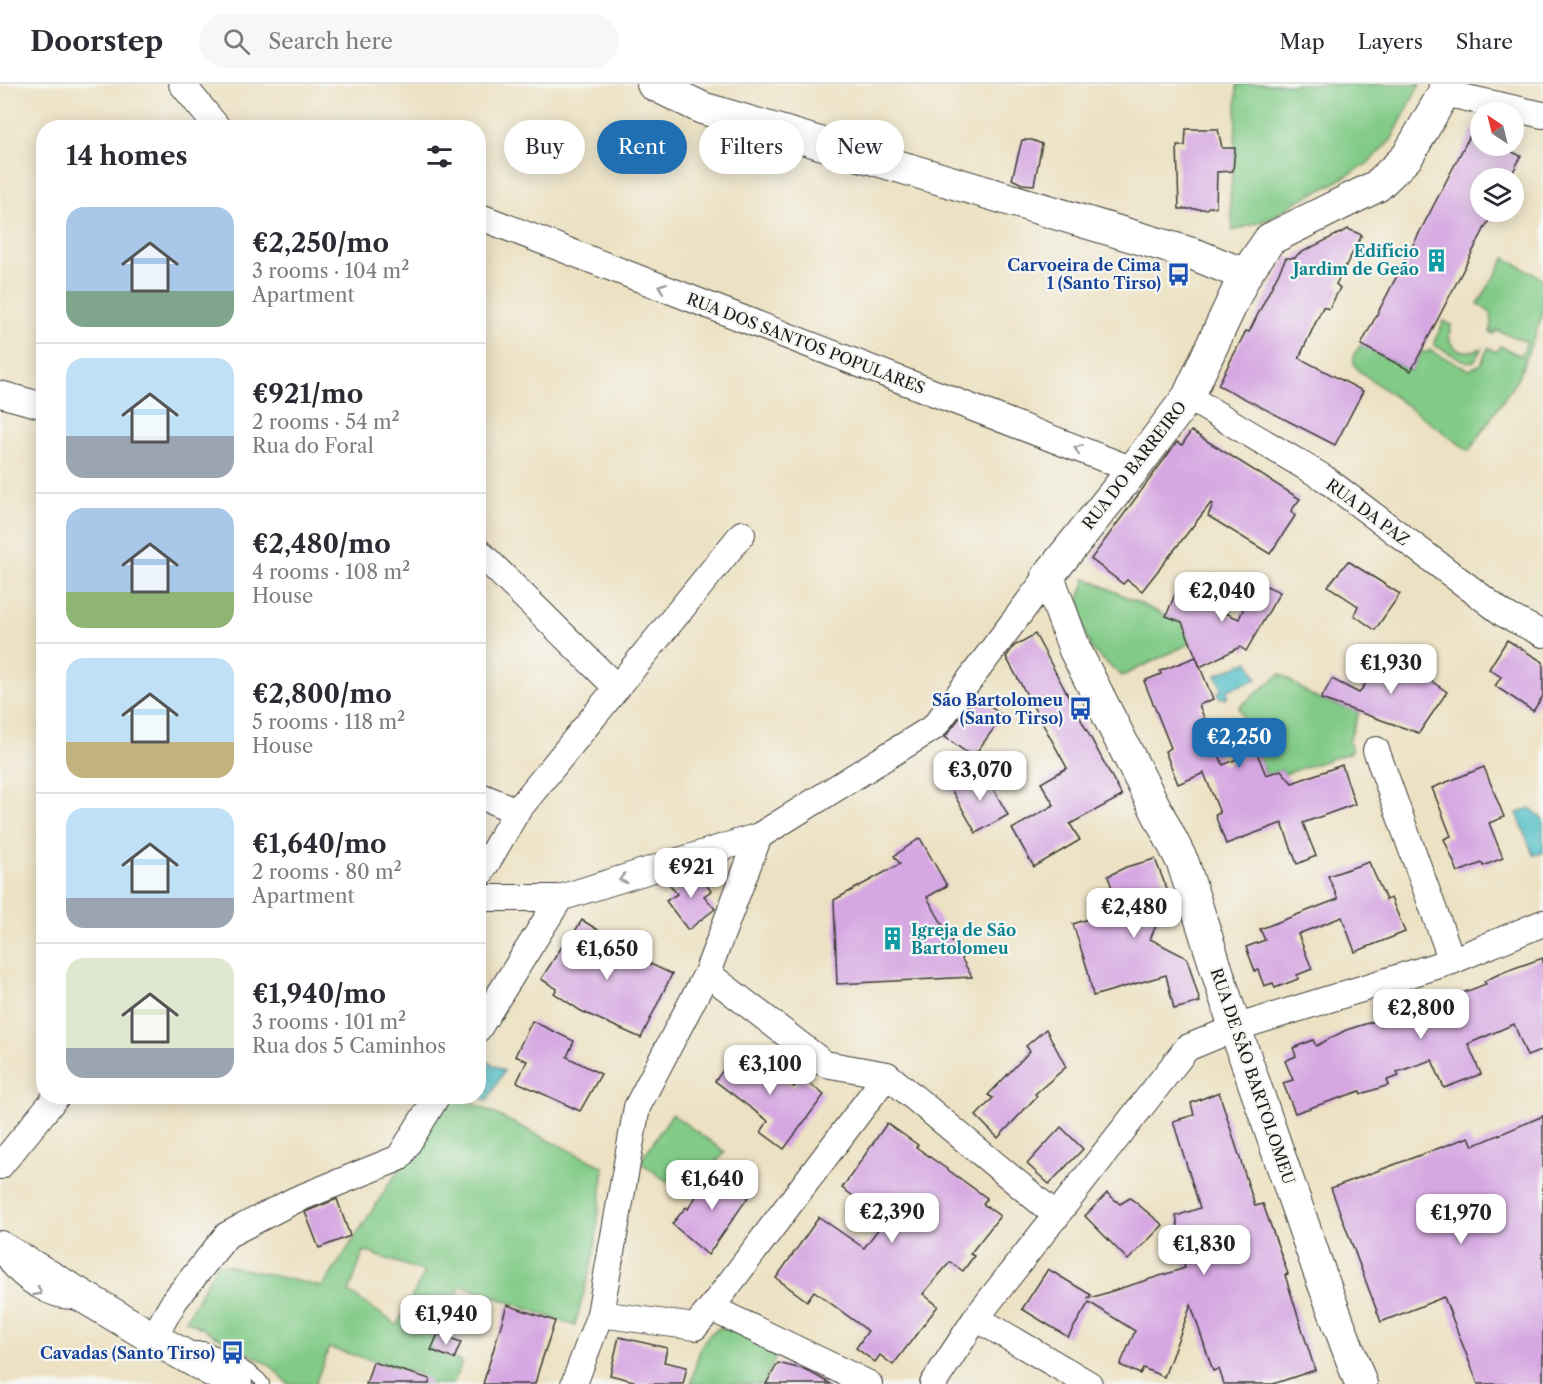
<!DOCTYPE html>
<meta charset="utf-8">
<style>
body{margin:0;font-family:"Libre Caslon Text",serif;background:#f7f7f7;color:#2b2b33;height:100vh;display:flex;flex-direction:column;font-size:22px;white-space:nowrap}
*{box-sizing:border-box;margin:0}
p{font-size:20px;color:#7c7c81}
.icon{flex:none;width:33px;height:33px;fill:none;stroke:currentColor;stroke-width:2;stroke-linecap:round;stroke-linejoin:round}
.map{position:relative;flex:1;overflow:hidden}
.side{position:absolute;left:36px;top:36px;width:450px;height:984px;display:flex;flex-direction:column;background:#fff;border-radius:24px;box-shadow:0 3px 15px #0003}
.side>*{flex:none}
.top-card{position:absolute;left:504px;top:36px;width:570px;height:54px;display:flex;gap:12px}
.needle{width:39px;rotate:325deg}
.fabs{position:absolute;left:1470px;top:18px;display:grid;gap:12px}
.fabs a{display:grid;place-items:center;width:54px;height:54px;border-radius:50%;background:#fff;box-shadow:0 3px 15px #0003;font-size:30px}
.price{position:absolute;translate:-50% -51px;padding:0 14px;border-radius:12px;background:#fff;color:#222;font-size:20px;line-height:39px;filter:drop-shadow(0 2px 3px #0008)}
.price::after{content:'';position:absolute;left:50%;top:36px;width:18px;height:14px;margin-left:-9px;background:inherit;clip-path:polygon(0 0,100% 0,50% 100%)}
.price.active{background:#1f6fb2;color:#fff}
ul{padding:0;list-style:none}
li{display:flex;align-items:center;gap:18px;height:150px;padding:0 30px}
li+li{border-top:2px solid #e1e1e2}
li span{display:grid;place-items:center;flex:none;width:168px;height:120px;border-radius:18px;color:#555}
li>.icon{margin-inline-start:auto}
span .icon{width:72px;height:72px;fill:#fffc;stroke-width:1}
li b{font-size:26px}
h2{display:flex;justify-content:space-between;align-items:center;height:72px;padding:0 30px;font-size:26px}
.chip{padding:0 21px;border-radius:27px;background:#fff;box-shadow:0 3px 15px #0003;font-size:21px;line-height:54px}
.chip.active{background:#1f6fb2;color:#fff}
header{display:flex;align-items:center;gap:36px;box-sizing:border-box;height:84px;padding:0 30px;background:#fff;border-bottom:2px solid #e1e1e2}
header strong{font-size:28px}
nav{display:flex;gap:33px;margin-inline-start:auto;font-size:21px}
.search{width:420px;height:54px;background:#f7f7f7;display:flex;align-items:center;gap:15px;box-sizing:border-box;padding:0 21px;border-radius:33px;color:#7c7c81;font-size:22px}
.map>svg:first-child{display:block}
.green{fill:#82cb87;stroke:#4f7452;stroke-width:1.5;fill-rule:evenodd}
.water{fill:#51bfc7;stroke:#366e72;stroke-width:1.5}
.building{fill:#d6a7e2}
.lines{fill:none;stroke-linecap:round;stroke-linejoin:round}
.service-casing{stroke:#3b3a35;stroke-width:14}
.minor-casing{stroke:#3b3a35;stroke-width:28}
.tertiary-casing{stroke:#3b3a35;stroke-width:34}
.service{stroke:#fff;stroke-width:12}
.minor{stroke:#fff;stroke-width:26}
.tertiary{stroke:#fff;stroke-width:32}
.oneway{stroke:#999}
.labels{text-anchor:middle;stroke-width:4.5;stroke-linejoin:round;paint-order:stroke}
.culture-label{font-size:16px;font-weight:bold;fill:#0d838f;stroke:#f6f6f2;text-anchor:end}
.transit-label{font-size:16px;font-weight:bold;fill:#164399;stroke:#f6f6f2;text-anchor:end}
.street-label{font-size:16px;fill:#1c1c1c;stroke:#f6f6f2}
</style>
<header>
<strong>Doorstep</strong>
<div class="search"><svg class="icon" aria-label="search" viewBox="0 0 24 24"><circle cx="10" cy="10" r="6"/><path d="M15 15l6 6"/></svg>Search here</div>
<nav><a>Map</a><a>Layers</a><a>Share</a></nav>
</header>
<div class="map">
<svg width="1543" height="1300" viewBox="0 0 1543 1300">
<rect width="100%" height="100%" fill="#f6f6f2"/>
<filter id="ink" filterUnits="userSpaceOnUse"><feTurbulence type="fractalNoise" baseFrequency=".0167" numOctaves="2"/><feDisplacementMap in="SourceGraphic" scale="12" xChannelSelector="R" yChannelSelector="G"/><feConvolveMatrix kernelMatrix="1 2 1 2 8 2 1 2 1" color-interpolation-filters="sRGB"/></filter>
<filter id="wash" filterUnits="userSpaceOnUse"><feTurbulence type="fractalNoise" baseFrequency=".008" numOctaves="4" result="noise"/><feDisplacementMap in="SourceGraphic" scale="24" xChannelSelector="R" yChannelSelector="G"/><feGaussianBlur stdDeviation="1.35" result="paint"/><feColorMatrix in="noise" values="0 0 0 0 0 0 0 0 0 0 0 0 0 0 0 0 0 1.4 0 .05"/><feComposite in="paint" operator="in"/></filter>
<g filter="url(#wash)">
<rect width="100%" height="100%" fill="#ece1c2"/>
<!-- green -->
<g class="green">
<path d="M 1237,0 L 1420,0 L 1391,56 L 1367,80 L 1327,103 L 1301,115 L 1272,134 L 1233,147 L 1230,114 L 1235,64 Z"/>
<path d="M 1505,174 L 1543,195 L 1543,230 L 1518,294 L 1469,367 L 1358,286 L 1354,280 L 1354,270 L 1361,261 L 1411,287 L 1422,267 L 1427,269 L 1429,266 L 1469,286 L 1481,280 L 1488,264 L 1497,268 L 1500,262 L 1521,272 L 1527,258 L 1496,246 L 1494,250 L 1490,248 L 1492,239 L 1491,229 L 1478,220 Z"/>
<path d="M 1444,237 L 1451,241 C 1444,265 1461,272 1482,264 L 1474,277 L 1466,278 L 1434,261 L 1434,258 Z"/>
<path d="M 1086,494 L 1166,532 L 1212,549 L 1122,592 L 1092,566 L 1085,549 L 1079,516 Z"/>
<path d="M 1281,590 L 1314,613 L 1359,628 L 1349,657 L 1352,668 L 1285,690 L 1281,686 L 1266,691 L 1239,623 Z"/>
<path d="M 445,1013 L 460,1013 L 604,1083 L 594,1170 L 575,1242 L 461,1201 L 431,1266 L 462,1278 L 453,1300 L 417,1300 L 419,1290 L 329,1264 L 315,1300 L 288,1300 L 270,1281 L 186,1236 L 217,1179 L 323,1203 ZM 364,1167 L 425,1188 L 397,1241 L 349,1208 Z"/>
<path d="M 672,1030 L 725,1068 L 689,1113 L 640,1078 Z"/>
<path d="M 719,1244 L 731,1245 L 778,1269 L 763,1300 L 691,1300 C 697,1279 698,1254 719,1244 Z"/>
</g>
<!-- water -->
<g class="water">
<path d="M 1249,577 L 1257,595 L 1227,606 L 1228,612 L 1226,615 L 1219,613 L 1218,609 L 1222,605 L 1216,591 Z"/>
<path d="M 1530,724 L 1543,735 L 1543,769 L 1534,771 L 1532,768 L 1517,729 Z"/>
<path d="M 487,977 L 504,987 L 487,1017 L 478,1011 L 479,991 Z"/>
</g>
<g id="blocks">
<!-- building -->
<g class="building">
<path d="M 1480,32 L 1480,62 L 1500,62 L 1521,72 L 1510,94 L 1480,94 L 1480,128 L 1493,128 L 1411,287 L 1361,261 Z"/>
<path d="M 1186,45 L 1218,45 L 1222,64 L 1235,64 L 1233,87 L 1217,88 L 1216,123 L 1209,123 L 1206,125 L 1179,125 L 1177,62 L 1185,62 Z"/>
<path d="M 1022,56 L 1032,56 L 1042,60 L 1034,101 L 1022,100 L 1012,95 Z"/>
<path d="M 1348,145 L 1362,151 L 1336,200 L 1340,204 L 1329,225 L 1323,223 L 1299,274 L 1363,307 L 1335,361 L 1218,301 L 1246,247 L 1249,248 L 1286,174 L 1295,174 L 1298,170 Z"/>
<path d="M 1191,347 L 1300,415 L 1291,427 L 1295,432 L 1270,470 L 1208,432 L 1213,420 L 1211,419 L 1142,507 L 1127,496 L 1123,500 L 1091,475 L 1177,358 L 1182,361 Z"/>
<path d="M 1348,477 L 1400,510 L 1375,546 L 1354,531 L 1358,522 L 1328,502 Z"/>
<path d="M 1255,497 L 1280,508 L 1246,567 L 1240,563 L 1200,583 L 1182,538 L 1166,532 L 1176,508 L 1239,535 Z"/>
<path d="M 1035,550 L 1122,712 L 1070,740 L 1080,756 L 1034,783 L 1012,745 L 1054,721 L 1041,699 L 1067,684 L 1006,573 L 1014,562 Z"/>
<path d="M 1507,556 L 1543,578 L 1543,612 L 1533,627 L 1495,602 L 1501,593 L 1489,585 Z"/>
<path d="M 1388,567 L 1447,608 L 1419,649 L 1321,615 L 1332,595 L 1359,609 Z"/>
<path d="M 1196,573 L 1213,615 L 1199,621 L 1223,681 L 1256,667 L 1266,691 L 1281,686 L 1292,699 L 1342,681 L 1355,720 L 1303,739 L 1316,772 L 1297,780 L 1282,739 L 1226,760 L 1215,731 L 1220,729 L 1204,689 L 1178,700 L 1165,667 L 1171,664 L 1144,597 L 1161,590 L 1160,587 Z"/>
<path d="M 976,612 L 1003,632 L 973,673 L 945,653 Z"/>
<path d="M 1484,683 L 1504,733 L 1489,739 L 1503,774 L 1483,782 L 1482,779 L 1458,788 L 1444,755 L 1451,752 L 1432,704 Z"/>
<path d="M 983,687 L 1008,731 L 976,749 L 951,705 Z"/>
<path d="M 920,754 L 947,802 L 927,813 L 972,893 L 837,900 L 834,816 L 900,780 L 894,772 Z"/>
<path d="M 1155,775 L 1168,808 L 1168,816 L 1150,855 L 1187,874 L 1200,918 L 1174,925 L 1166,891 L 1093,912 L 1088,887 L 1073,840 L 1119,825 L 1108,792 L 1126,783 Z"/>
<path d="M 1369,778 L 1386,816 L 1391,814 L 1405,848 L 1355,868 L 1342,833 L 1298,850 L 1312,885 L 1297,891 L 1298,895 L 1275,904 L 1273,899 L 1264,902 L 1258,886 L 1255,887 L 1246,863 L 1265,856 L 1260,845 L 1338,815 L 1328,792 Z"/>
<path d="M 696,787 L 711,807 L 704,812 L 715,825 L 688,846 L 666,817 L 677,810 L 670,801 L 683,791 Z"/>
<path d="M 582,836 L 614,856 L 610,861 L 672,890 L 641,954 L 581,927 L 554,909 L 557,905 L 541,895 L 563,861 L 565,863 Z"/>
<path d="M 1543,874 L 1543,966 L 1527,972 L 1514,940 L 1468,960 L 1481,990 L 1444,1004 L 1432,976 L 1397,988 L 1399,992 L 1387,996 L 1389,1001 L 1361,1010 L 1360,1007 L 1295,1029 L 1283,999 L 1293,996 L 1285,977 L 1296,972 L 1293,964 L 1313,956 L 1316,962 L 1346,946 L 1378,936 L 1380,942 L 1413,928 L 1411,920 L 1440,911 L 1442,917 L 1486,900 L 1484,897 L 1506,887 Z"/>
<path d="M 532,937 L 574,957 L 567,973 L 601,990 L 580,1027 L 517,998 L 527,977 L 515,972 Z"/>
<path d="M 1046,945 L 1066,983 L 1035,1010 L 1037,1012 L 998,1054 L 976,1032 L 993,1014 L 988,1011 L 1030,967 L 1026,962 Z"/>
<path d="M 739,964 L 794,1003 L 801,993 L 824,1011 L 784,1065 L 761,1048 L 768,1037 L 715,997 Z"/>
<path d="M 1219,1008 L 1255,1122 L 1263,1120 L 1288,1190 L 1285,1191 L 1315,1286 L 1273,1300 L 1224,1300 L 1219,1285 L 1213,1287 L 1191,1221 L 1164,1293 L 1143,1284 L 1140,1290 L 1120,1281 L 1135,1247 L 1089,1218 L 1068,1253 L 1022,1225 L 1048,1185 L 1091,1211 L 1087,1215 L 1185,1184 L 1176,1132 L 1200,1124 L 1173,1037 L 1194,1031 L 1191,1019 Z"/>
<path d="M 1543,1032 L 1543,1300 L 1478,1300 L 1444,1213 L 1381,1238 L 1331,1104 L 1469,1053 L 1473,1062 Z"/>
<path d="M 887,1039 L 918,1061 L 916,1063 L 987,1114 L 983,1120 L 1000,1132 L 970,1170 L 974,1172 L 963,1187 L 950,1178 L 923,1210 L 938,1222 L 893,1281 L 880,1271 L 875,1278 L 856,1264 L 868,1247 L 814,1207 L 807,1217 L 776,1194 L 819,1133 L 864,1164 L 886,1135 L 842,1104 Z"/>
<path d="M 1061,1043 L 1083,1065 L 1049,1100 L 1027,1080 Z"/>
<path d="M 715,1083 L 751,1109 L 708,1171 L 672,1140 L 686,1123 L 688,1125 Z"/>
<path d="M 1107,1109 L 1120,1120 L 1130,1114 L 1163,1141 L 1128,1176 L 1085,1132 Z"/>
<path d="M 337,1115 L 350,1152 L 319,1164 L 305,1128 Z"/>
<path d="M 507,1221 L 555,1237 L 539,1285 L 535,1300 L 483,1300 Z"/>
<path d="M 438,1250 L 461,1258 L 454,1275 L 431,1266 Z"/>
<path d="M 619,1253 L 667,1264 L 664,1278 L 687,1283 L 683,1300 L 633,1300 L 634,1297 L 610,1291 Z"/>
<path d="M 373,1278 L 430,1295 L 429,1300 L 366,1300 Z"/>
<path d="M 778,1279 L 806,1286 L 831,1300 L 766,1300 Z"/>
</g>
</g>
</g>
<g filter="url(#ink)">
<use href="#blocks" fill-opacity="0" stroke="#3b3a35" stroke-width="1.5"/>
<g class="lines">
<defs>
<g id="service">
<path d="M 2,1174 C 13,1198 51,1222 78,1219"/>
<path d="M 189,1265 C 193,1264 198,1264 203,1264 C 215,1266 258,1289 263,1300"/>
</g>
<g id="minor">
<path d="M 182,0 L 218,44"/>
<path d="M 1444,9 L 1543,31"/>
<path d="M 478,132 L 1133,386"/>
<path d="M 0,310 L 44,322"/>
<path d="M 1188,313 L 1324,394 L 1504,530 L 1543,550"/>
<path d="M 478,467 L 617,604"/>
<path d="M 1376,666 L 1452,877"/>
<path d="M 478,711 L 517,727"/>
<path d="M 478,794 L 517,727 L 742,450"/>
<path d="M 478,814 L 560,814 L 759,752 L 934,643 L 1048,492"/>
<path d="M 707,889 L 825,980 L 887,991 L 1057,1132"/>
<path d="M 478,945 L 560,814"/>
<path d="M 0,1082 L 57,1012"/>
<path d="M 711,1224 L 887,991"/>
<path d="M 600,1230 L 695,1243 L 711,1224 L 869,1300"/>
<path d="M 976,1234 L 1089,1300"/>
<path d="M 153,1254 L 175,1216 L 227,1151 L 295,1116 L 399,1074 L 437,1012"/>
<path d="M 574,1300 L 600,1230 L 637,1023 L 707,889 L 759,752"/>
<path d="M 933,1300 L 976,1234 L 1187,964 L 1235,944 L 1452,877 L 1543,839"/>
</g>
<g id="tertiary">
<path d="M 653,0 L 702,24 L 1196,171 L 1245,191"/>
<path d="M 0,1163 L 153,1254 L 236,1300"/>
<path d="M 1361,1300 L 1318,1184 L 1235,944 L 1183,779 L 1075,566 L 1048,492 L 1133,386 L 1188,313 L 1245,191 L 1270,155 L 1377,102 L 1407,73 L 1444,9 L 1445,0"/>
</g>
</defs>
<!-- service casing -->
<use href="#service" class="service-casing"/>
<!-- minor casing -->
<use href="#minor" class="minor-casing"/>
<!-- tertiary casing -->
<use href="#tertiary" class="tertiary-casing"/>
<!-- service -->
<use href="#service" class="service"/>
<!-- minor -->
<use href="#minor" class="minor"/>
<!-- tertiary -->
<use href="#tertiary" class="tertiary"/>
</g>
<!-- one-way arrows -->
<defs><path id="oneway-chevron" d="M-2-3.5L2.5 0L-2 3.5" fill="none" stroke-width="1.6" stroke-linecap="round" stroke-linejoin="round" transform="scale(1.5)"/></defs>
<g class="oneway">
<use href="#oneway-chevron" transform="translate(662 203) rotate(-159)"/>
<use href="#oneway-chevron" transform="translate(1078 365) rotate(-159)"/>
<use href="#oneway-chevron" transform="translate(623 795) rotate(163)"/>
<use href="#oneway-chevron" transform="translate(38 1208) rotate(31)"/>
</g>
</g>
<!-- icons -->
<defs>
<symbol id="building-bare" viewBox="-9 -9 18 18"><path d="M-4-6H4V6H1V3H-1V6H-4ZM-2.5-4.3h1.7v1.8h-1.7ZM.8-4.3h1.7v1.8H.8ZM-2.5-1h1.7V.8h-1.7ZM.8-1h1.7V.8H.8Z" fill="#0f9aa8" stroke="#f6f6f2" stroke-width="2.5" paint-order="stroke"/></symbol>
<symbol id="bus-bare" viewBox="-9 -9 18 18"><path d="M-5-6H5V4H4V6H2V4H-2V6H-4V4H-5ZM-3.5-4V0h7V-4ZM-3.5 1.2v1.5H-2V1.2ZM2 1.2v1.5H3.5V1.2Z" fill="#1a4fb4" stroke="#f6f6f2" stroke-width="2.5" paint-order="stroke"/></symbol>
</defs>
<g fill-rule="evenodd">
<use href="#building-bare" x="1420" y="160" width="33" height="33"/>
<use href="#bus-bare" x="1162" y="174" width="33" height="33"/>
<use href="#bus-bare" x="1064" y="608" width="33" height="33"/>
<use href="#building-bare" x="876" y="838" width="33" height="33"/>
<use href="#bus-bare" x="216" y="1252" width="33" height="33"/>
</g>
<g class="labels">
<!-- culture labels -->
<g class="culture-label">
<text x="1419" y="173">Edifício<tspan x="1419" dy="18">Jardim de Geão</tspan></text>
<text x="911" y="852" text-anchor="start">Igreja de São<tspan x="911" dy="18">Bartolomeu</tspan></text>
</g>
<!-- transit labels -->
<g class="transit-label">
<text x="1161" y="187">Carvoeira de Cima<tspan x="1161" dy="18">1 (Santo Tirso)</tspan></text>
<text x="1063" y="622">São Bartolomeu<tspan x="1063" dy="18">(Santo Tirso)</tspan></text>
<text x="215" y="1275">Cavadas (Santo Tirso)</text>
</g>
<!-- street labels -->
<g class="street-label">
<text transform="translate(806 259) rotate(21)" y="6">RUA DOS SANTOS POPULARES</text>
<text transform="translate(1134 381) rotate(-52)" y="6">RUA DO BARREIRO</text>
<text transform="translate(1368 428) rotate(37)" y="6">RUA DA PAZ</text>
<text transform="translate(1253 992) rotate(71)" y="6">RUA DE SÃO BARTOLOMEU</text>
</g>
</g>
</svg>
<div class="fabs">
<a><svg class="needle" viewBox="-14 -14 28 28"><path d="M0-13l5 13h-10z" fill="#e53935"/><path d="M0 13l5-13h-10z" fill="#7c7c81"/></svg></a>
<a><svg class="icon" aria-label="layers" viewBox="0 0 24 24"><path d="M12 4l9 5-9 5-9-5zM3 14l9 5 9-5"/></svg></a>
</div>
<b class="price" style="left:1222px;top:539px">€2,040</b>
<b class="price" style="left:1391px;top:611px">€1,930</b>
<b class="price active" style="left:1239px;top:685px">€2,250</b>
<b class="price" style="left:980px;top:718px">€3,070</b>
<b class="price" style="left:691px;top:815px">€921</b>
<b class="price" style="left:1134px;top:855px">€2,480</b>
<b class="price" style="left:607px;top:897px">€1,650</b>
<b class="price" style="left:1421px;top:956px">€2,800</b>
<b class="price" style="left:770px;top:1012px">€3,100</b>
<b class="price" style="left:712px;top:1127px">€1,640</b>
<b class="price" style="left:892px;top:1160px">€2,390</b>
<b class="price" style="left:1461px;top:1161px">€1,970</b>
<b class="price" style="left:1204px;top:1192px">€1,830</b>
<b class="price" style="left:446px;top:1262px">€1,940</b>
<div class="top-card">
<a class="chip">Buy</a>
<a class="chip active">Rent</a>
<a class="chip">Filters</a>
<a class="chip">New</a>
</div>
<section class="side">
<h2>14 homes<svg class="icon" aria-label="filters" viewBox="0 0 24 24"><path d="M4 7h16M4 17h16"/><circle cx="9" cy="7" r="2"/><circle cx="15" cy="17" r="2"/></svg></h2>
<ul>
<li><span style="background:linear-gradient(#a9c7e8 70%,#7fa58c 0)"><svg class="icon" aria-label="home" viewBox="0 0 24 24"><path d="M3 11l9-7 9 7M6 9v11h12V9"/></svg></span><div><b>€2,250/mo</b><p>3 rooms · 104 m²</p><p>Apartment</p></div></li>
<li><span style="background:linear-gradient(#bfe0f5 65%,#9aa5b1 0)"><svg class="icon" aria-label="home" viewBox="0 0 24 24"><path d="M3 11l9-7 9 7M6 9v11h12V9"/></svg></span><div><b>€921/mo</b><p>2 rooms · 54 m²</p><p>Rua do Foral</p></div></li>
<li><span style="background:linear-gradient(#a9c7e8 70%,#8fb573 0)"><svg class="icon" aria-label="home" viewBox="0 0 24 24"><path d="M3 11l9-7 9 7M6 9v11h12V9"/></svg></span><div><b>€2,480/mo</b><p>4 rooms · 108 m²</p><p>House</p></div></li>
<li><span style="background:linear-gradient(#bfe0f5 70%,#c2b280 0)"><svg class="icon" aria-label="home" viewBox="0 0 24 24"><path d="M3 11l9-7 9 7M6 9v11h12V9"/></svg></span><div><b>€2,800/mo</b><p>5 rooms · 118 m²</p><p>House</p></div></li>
<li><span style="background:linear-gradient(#bfe0f5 75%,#9aa5b1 0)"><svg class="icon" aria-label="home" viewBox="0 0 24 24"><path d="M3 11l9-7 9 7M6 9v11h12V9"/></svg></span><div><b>€1,640/mo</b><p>2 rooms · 80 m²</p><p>Apartment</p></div></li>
<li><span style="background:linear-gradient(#dfe7d0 75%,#9aa5b1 0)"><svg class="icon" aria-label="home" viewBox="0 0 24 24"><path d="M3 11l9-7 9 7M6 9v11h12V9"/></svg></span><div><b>€1,940/mo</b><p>3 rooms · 101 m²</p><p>Rua dos 5 Caminhos</p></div></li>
</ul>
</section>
</div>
